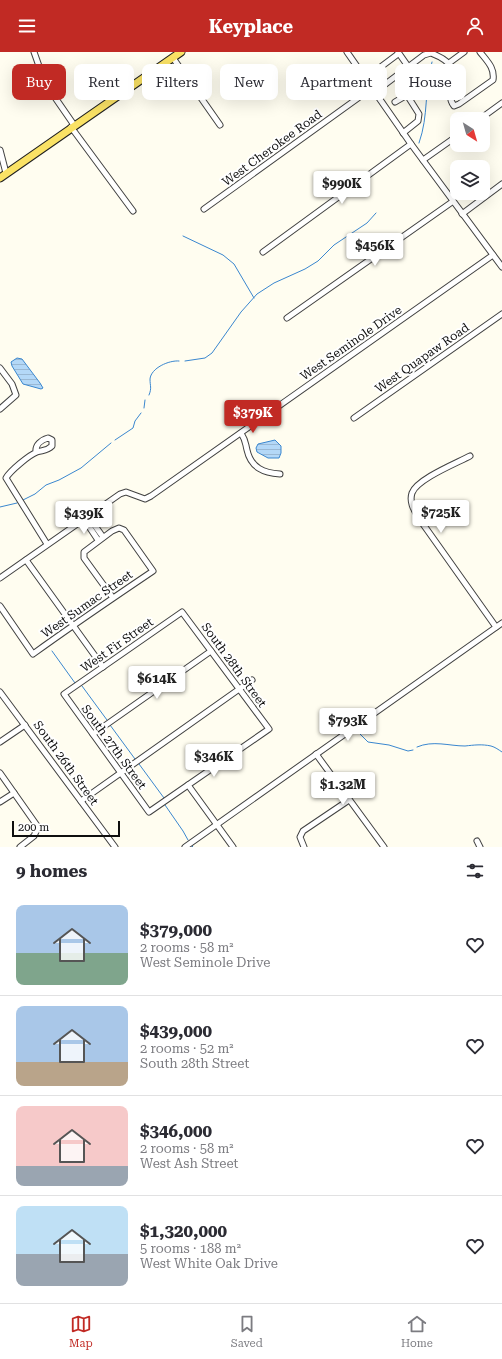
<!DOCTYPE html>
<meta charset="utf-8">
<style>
body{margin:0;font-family:"Roboto Serif",serif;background:#f2f2f3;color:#2b2b33;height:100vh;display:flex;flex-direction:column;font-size:15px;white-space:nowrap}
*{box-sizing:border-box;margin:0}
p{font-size:13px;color:#7c7c81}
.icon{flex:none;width:22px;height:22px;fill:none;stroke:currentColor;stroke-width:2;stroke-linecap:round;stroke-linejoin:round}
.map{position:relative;height:795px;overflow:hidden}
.panel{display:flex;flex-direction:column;background:#fff;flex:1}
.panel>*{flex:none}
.banner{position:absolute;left:12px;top:12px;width:478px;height:36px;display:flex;gap:8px}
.needle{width:26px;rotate:143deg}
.buttons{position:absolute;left:450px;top:60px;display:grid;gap:8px}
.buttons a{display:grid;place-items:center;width:40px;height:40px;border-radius:8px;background:#fff;box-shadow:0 4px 16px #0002;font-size:20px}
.scale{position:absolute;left:12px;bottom:10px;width:108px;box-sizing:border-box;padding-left:4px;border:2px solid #0f0f0f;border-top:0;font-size:11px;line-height:14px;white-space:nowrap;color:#0f0f0f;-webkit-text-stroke:3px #fff;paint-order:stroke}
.price{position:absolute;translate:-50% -34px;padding:0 9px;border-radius:4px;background:#fff;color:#222;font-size:13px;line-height:26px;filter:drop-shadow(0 1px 2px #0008)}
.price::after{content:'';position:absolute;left:50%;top:24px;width:12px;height:9px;margin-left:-6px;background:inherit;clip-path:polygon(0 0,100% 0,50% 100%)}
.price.selected{background:#c12a24;color:#fff}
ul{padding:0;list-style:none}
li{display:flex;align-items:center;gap:12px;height:100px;padding:0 16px}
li+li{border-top:1px solid #e1e1e2}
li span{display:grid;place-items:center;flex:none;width:112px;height:80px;border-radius:8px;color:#555}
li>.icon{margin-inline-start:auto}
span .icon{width:48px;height:48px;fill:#fffc;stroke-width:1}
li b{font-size:17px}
h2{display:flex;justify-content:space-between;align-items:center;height:48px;padding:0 16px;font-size:17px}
.pill{padding:0 14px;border-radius:8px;background:#fff;box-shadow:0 4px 16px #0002;font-size:14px;line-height:36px}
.pill.selected{background:#c12a24;color:#fff}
header{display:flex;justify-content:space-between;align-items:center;height:52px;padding:0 16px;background:#c12a24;color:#fff;font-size:18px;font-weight:700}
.tabs{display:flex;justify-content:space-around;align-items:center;height:56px;border-top:1px solid #e1e1e2;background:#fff;font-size:11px;color:#7c7c81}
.tabs a{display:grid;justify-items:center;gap:2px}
.tabs .selected{color:#c12a24}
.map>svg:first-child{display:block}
.water{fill:url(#water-rules);stroke:#3a87cf}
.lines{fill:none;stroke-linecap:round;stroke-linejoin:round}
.stream{stroke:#3a87cf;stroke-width:1}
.minor-casing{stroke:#424242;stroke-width:7}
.major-casing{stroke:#202020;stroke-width:9}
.minor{stroke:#fff;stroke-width:5}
.major{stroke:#fae265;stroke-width:7}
.labels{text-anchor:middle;stroke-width:4;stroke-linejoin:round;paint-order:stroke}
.street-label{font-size:12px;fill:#0f0f0f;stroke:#fff}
</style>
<header><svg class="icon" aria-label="menu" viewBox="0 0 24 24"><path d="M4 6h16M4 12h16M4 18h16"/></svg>Keyplace<svg class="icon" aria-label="person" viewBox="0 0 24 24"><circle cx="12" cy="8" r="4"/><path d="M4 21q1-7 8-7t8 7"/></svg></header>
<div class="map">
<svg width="502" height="795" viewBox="0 0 502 795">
<defs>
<pattern id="water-rules" width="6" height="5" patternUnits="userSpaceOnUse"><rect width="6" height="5" fill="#b4d8f7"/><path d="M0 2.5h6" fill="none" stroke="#9ab8d3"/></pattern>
</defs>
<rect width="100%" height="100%" fill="#fffdf0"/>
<!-- water -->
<g class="water">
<path d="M 17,306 L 22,307 L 40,331 L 43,336 L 41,337 L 23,332 L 12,314 L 11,310 Z"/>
<path d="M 275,388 L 281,394 L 281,401 L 279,406 L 268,406 L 257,400 L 256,396 L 258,392 Z"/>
</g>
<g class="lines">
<!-- stream -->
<g class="stream">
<path d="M 419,91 C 429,63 424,37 432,10"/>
<path d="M 183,184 L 223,203 L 234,212 L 254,246"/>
<path d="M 185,309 L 205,306 L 212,301 L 241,260 L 257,242 L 274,231 L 305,217 L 318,209 L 334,193 L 367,171 L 376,161"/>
<path d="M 149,343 C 152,336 150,334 150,327 C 151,316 169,308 179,309"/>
<path d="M 144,356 L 145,348"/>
<path d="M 115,388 L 133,376 L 135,369 L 141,361"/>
<path d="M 23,448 L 35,442 L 46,433 L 59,428 L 81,416 L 111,391"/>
<path d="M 0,455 L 17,451"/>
<path d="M 52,599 L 75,631"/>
<path d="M 82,634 L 107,668"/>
<path d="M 345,667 L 351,672"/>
<path d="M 110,673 L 135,707"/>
<path d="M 358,680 L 368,690 L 389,693 L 408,699 L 413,698"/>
<path d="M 417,695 C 433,688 449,694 465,694 C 474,693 482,692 491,694 C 495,695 499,698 502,700"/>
<path d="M 139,712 L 164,746"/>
<path d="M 165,753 L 183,779 L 188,788"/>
<path d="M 192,794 L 193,795"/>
</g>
<defs>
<g id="minor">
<path d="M 34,0 L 45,31 L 74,73"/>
<path d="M 347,0 L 411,92 L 502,215"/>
<path d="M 398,0 L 419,30 L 417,33 L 407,43"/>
<path d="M 173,6 L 220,73"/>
<path d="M 449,11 L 464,0"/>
<path d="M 381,35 L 374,26 L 374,20 L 398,2"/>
<path d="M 375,40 L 424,3 L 431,1 C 474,18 440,36 454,54 L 459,52 L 493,28 C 495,16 487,9 480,0"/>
<path d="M 395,50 L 407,43 L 419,62 L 418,69 L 403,81"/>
<path d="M 480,67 L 502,51"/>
<path d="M 71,75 L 133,159"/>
<path d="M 0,98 L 6,121"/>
<path d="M 423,108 L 457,84"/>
<path d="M 204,157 L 372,36"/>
<path d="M 462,162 L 502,132"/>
<path d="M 263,200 L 411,92"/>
<path d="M 287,266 L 452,150"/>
<path d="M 0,316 L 12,332 L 16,343 L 0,357"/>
<path d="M 354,366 L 502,262"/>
<path d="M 241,381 C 246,389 245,390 247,398 C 251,416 264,421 280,422"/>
<path d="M 36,400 C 35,393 41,388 48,386 L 52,388 L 52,394 C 47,399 43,398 37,400 C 29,403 10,419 6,426 L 47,492"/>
<path d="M 470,404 C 457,411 417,427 412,441 C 409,450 414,458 418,465 L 496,575"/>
<path d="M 88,464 L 103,485"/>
<path d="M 84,467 L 98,488"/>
<path d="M 26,508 L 103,615"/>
<path d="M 0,526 L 120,442 L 126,440 L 145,447 L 151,444 L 493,203"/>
<path d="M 0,554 L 33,602 C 73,573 113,546 153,519 L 124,478 L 119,476 L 112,479 L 84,500 L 84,506 L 113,546"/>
<path d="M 182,560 L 269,677 L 149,760 L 64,642 Z"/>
<path d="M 0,640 L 115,795"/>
<path d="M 93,682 L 211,599"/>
<path d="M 0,690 L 25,673"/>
<path d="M 316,702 L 384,795"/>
<path d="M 0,721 L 38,775 L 34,784 L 20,795"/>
<path d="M 188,733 L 233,795"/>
<path d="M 81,749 L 252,628"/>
<path d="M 0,750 L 14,741"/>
<path d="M 477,789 L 480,795"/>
<path d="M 185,795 L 502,571"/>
<path d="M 304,795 L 300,785 L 303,779 L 349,748"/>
</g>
<path id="major" d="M 0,126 L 181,0"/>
</defs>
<!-- minor casing -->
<use href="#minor" class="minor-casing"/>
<!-- major casing -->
<use href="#major" class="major-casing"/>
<!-- minor -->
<use href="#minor" class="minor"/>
<!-- major -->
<use href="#major" class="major"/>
</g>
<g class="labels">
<!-- street labels -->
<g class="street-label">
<text transform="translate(272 96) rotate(-36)" y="4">West Cherokee Road</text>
<text transform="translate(351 291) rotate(-35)" y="4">West Seminole Drive</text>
<text transform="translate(422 306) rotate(-35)" y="4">West Quapaw Road</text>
<text transform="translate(87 552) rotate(-35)" y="4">West Sumac Street</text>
<text transform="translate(117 593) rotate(-35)" y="4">West Fir Street</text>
<text transform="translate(234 613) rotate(54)" y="4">South 28th Street</text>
<text transform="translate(114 695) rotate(54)" y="4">South 27th Street</text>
<text transform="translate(66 711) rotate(54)" y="4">South 26th Street</text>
</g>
</g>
</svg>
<div class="buttons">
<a><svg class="needle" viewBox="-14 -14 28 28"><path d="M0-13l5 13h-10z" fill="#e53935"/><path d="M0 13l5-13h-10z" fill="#7c7c81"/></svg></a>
<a><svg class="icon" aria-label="layers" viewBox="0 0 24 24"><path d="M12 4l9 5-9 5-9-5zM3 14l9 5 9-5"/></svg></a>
</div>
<div class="scale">200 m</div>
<b class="price" style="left:342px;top:153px">$990K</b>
<b class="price" style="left:375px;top:215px">$456K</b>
<b class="price selected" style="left:253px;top:382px">$379K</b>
<b class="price" style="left:441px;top:482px">$725K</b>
<b class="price" style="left:84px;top:483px">$439K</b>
<b class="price" style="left:157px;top:648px">$614K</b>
<b class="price" style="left:348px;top:690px">$793K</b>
<b class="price" style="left:214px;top:726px">$346K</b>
<b class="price" style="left:343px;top:754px">$1.32M</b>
<div class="banner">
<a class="pill selected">Buy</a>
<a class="pill">Rent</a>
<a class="pill">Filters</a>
<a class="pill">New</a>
<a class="pill">Apartment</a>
<a class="pill">House</a>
</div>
</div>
<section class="panel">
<h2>9 homes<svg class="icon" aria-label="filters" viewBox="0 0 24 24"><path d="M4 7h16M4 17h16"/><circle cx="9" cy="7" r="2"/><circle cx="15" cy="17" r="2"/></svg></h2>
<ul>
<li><span style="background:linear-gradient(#a9c7e8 60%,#7fa58c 0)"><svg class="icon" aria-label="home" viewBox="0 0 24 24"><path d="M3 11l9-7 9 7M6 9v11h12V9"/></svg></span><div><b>$379,000</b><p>2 rooms · 58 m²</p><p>West Seminole Drive</p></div><svg class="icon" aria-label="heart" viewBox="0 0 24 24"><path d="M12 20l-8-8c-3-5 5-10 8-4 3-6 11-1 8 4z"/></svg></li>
<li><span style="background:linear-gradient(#a9c7e8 70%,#b9a48a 0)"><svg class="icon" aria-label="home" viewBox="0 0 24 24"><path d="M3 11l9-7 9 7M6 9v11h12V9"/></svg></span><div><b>$439,000</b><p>2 rooms · 52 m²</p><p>South 28th Street</p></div><svg class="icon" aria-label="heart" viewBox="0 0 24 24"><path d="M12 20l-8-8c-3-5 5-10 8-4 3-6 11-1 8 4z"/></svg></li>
<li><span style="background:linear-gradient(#f6c9c9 75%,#9aa5b1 0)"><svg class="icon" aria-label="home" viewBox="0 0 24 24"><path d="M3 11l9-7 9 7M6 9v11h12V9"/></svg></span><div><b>$346,000</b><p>2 rooms · 58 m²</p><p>West Ash Street</p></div><svg class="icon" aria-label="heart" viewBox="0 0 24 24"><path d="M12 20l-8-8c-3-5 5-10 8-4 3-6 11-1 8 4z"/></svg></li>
<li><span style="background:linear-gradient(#bfe0f5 60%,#9aa5b1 0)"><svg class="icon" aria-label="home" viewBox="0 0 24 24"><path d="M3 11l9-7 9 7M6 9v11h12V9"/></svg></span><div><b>$1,320,000</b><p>5 rooms · 188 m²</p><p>West White Oak Drive</p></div><svg class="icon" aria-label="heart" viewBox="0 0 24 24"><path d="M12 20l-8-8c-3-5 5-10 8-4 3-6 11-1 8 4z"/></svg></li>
</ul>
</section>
<nav class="tabs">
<a class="selected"><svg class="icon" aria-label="map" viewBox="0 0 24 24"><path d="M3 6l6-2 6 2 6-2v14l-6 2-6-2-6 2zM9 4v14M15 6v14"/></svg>Map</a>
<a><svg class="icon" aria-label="saved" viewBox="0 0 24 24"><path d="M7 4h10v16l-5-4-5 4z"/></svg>Saved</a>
<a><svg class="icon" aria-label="home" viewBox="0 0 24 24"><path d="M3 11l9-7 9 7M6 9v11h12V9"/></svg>Home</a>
</nav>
